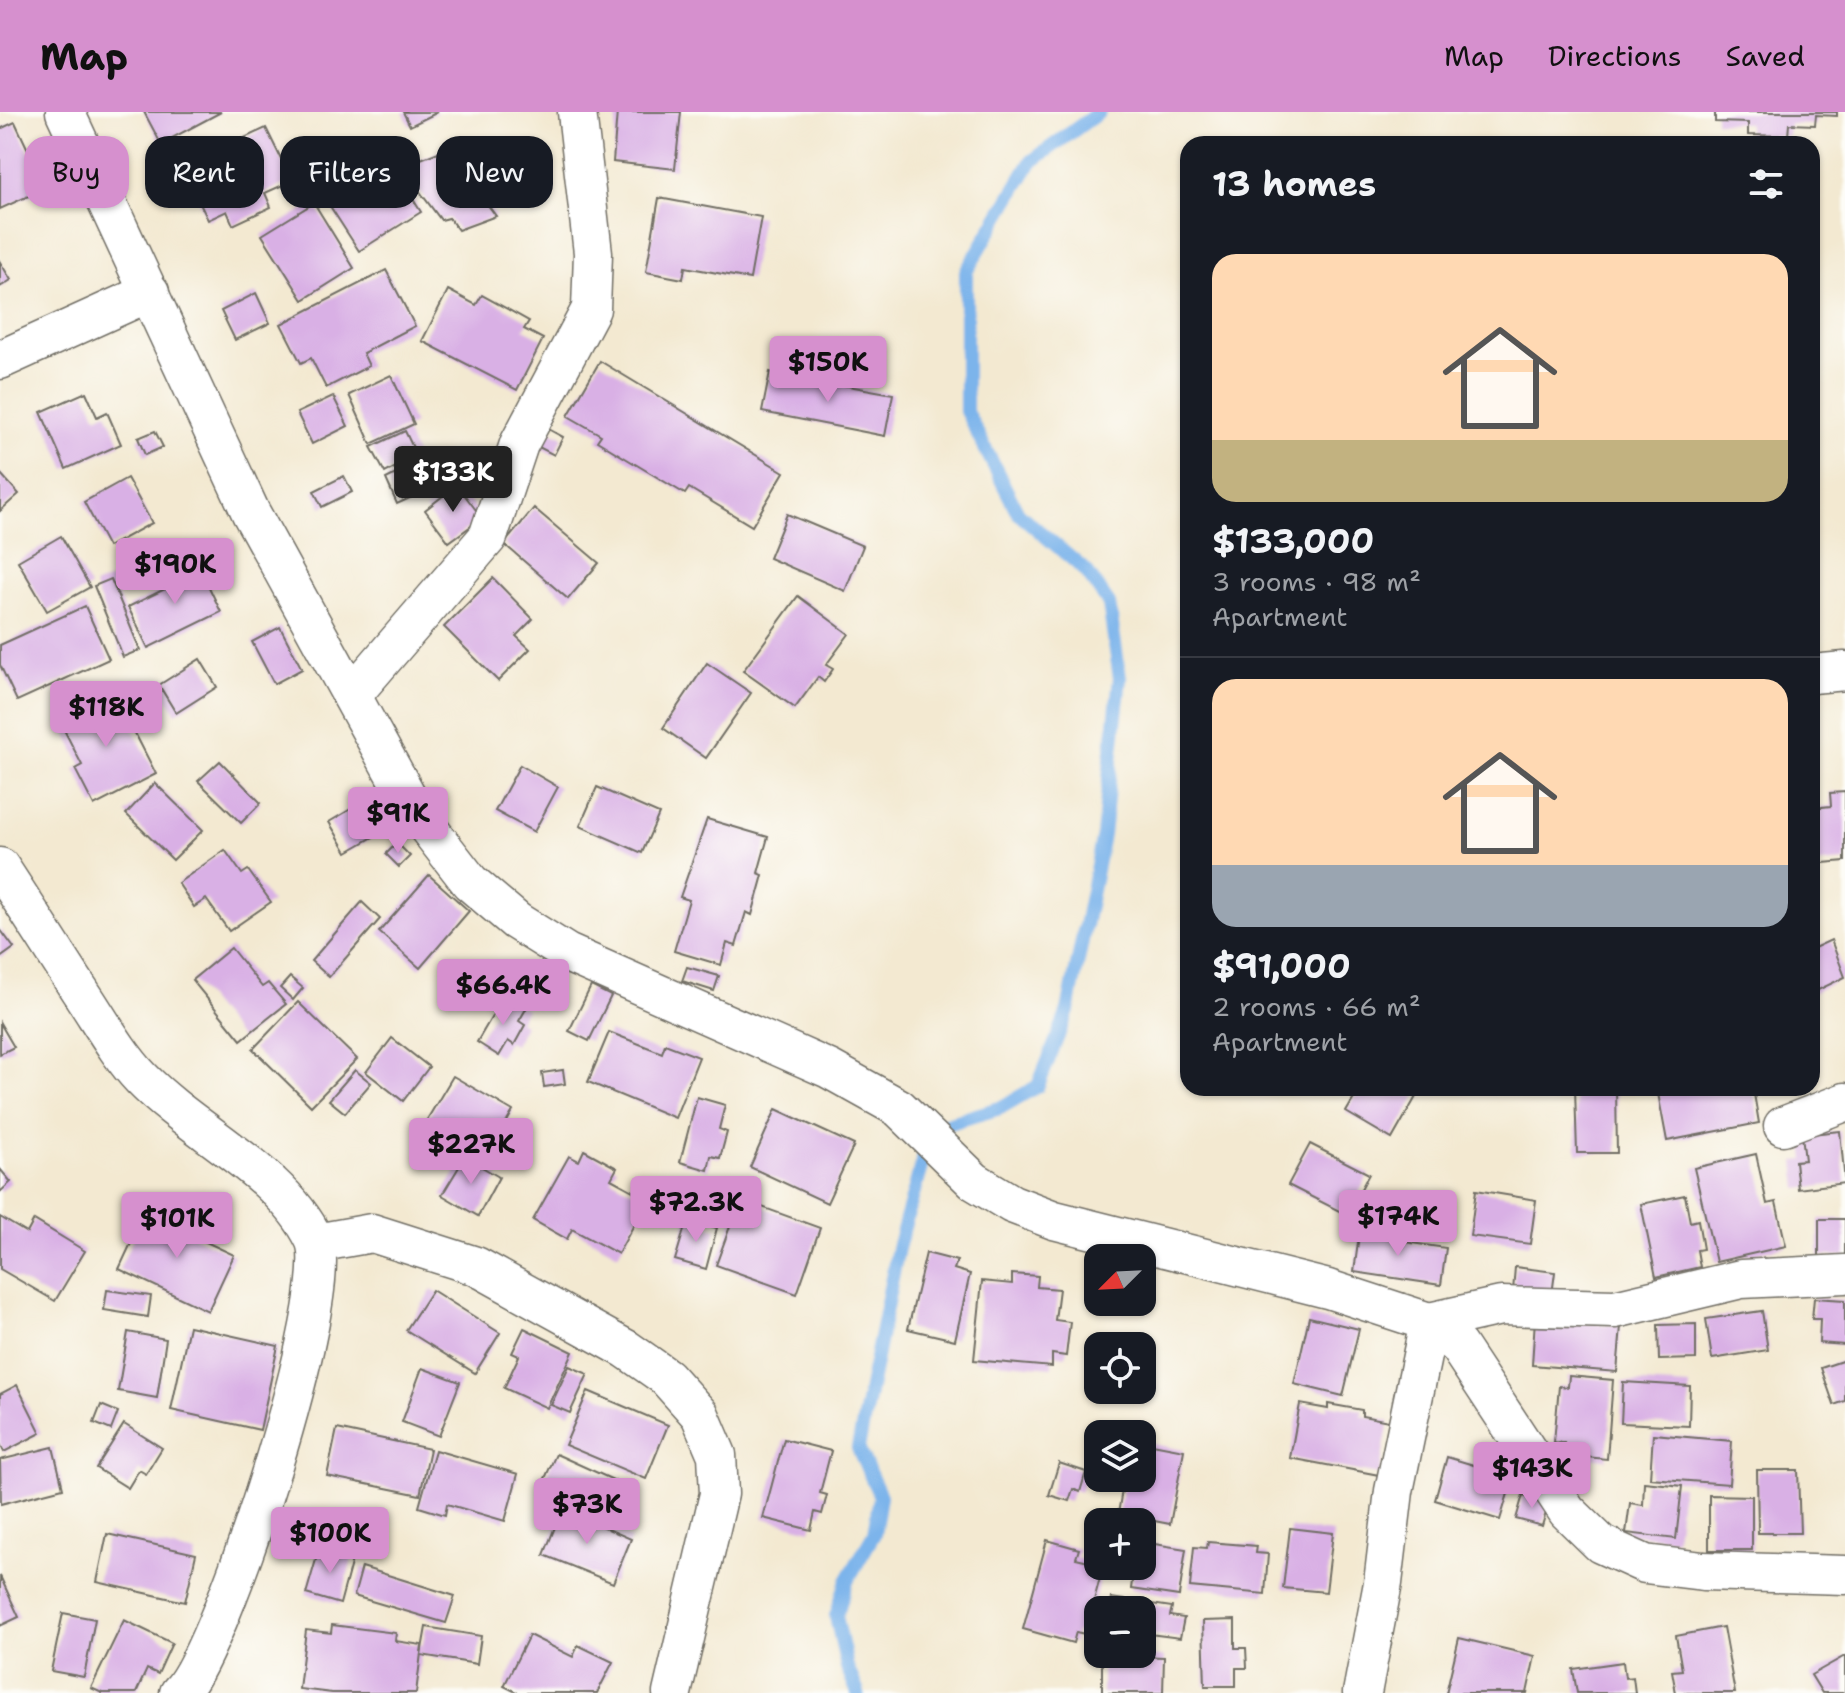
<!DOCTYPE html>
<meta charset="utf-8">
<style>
body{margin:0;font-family:"Shantell Sans",sans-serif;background:#20242c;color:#f1f3f6;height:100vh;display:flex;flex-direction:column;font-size:30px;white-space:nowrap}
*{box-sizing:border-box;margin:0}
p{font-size:26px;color:#9ea1a6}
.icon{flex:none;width:44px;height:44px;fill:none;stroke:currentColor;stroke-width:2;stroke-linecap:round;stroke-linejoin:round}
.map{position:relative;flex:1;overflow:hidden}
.side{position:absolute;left:1180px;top:24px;width:640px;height:960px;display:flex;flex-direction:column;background:#171b24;border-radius:24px;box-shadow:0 2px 6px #0004}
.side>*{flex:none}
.top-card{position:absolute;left:24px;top:24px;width:760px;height:72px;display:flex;gap:16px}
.needle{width:52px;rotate:246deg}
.fabs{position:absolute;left:1084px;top:1132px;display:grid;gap:16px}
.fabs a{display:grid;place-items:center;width:72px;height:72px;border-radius:16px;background:#171b24;box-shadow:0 2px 6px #0004;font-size:40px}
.price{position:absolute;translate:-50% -68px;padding:0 18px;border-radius:8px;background:#d690ce;color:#111;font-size:26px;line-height:52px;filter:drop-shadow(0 2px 4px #0008)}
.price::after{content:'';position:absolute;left:50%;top:48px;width:24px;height:18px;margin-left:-12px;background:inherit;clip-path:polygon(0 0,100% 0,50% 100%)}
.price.on{background:#222;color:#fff}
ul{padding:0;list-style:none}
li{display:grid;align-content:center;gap:16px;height:424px;padding:0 32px}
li+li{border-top:2px solid #363941}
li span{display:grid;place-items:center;height:248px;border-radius:24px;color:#555}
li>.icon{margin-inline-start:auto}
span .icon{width:144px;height:144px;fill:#fffc;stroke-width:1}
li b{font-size:34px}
h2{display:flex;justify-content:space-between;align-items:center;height:96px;padding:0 32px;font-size:34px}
.pill{padding:0 28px;border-radius:24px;background:#171b24;box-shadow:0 2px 6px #0004;font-size:28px;line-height:72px}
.pill.on{background:#d690ce;color:#111}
header{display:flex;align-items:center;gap:48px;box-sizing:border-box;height:112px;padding:0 40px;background:#d690ce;color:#111}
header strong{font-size:38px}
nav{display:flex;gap:44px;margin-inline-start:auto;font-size:28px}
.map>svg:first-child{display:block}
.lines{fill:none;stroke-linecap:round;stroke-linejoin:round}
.stream{stroke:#7bb4eb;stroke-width:14}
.building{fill:#d9b0e5}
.minor-casing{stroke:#716e65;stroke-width:41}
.minor{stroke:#fff;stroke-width:38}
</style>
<header>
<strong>Map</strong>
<nav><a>Map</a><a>Directions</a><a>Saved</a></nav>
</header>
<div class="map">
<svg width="1845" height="1581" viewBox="0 0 1845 1581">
<rect width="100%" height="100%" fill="#fdfcf7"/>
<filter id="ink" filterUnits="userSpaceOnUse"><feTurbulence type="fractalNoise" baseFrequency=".0125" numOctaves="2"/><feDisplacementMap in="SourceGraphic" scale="16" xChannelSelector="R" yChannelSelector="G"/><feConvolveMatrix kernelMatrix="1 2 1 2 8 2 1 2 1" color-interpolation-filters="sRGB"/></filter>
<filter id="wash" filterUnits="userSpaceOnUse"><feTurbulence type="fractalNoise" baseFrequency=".006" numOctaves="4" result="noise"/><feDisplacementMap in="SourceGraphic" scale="32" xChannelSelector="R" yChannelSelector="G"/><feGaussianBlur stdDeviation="1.8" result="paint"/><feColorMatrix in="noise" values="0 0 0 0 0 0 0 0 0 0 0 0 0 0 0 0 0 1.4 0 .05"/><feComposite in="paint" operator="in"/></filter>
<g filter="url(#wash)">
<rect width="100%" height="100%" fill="#f3e9d1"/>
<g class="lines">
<!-- stream -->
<g class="stream">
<path d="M 943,1013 L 1000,996 L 1038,974 L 1068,899 L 1103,723 L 1120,566 L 1109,492 L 1086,459 L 1018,401 L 966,299 L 966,160 L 1031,50 L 1099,0"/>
<path d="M 858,1581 L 847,1555 L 836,1504 L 847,1469 L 874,1422 L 880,1384 L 858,1336 L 898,1136 L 926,1037"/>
</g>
</g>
<g id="blocks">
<!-- building -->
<g class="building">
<path d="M 144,0 L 221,0 L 161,32 Z"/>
<path d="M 403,0 L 438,0 L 410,14 Z"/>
<path d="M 617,0 L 681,0 L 675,57 L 613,50 Z"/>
<path d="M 1715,0 L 1837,0 L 1837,4 L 1816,3 L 1815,13 L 1789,12 L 1788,24 L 1748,23 L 1748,11 L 1715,10 Z"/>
<path d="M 15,10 L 46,76 L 0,97 L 0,17 Z"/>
<path d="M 266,16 L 292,69 L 265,81 L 271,95 L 233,113 L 227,99 L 208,108 L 182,55 Z"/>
<path d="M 446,37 L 496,104 L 458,118 L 449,106 L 441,108 L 406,61 L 413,59 L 408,52 Z"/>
<path d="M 391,52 L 421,100 L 359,139 L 328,91 Z"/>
<path d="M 659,86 L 761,105 L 750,167 L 685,155 L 683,167 L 646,160 Z"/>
<path d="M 314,91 L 354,156 L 303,188 L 262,123 Z"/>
<path d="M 0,150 L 11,168 L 0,175 Z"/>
<path d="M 386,158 L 415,214 L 363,241 L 369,254 L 326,276 L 311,246 L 301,251 L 281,212 Z"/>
<path d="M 448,178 L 476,193 L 482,183 L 529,209 L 524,217 L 543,227 L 517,278 L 422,229 Z"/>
<path d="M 256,181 L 270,211 L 235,228 L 221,199 Z"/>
<path d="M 600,249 L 784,360 L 752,414 L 689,376 L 685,382 L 597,329 L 601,323 L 568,304 Z"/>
<path d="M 770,260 L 893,282 L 885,324 L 762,300 Z"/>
<path d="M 391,263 L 414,312 L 371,332 L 349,283 Z"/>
<path d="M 86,280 L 97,305 L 107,300 L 121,332 L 66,357 L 41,300 Z"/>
<path d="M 333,284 L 348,314 L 312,332 L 297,301 Z"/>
<path d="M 541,313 L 563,325 L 554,343 L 531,331 Z"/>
<path d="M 155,319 L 163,335 L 145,343 L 138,326 Z"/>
<path d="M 405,319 L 417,344 L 385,361 L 371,335 Z"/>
<path d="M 420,350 L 432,376 L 397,392 L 386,367 Z"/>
<path d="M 0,361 L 19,382 L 0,399 Z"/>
<path d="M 344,364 L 352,380 L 322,395 L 314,379 Z"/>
<path d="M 127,366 L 152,411 L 108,435 L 84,390 Z"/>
<path d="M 457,373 L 482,406 L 449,430 L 425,398 Z"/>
<path d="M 534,396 L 599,451 L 568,487 L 504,432 Z"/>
<path d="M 787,402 L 863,434 L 845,479 L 769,446 Z"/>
<path d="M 61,424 L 90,475 L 47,499 L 18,449 Z"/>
<path d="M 196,448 L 221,500 L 148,536 L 128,495 L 169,475 L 163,463 Z"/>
<path d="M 493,466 L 533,507 L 516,524 L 530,537 L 498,569 L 444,515 Z"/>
<path d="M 111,467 L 140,538 L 123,545 L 94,474 Z"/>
<path d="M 798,484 L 849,522 L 826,553 L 833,557 L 824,570 L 818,565 L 795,596 L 743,559 Z"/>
<path d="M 85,494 L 109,547 L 17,589 L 0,553 L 0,533 Z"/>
<path d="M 280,515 L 302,557 L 274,572 L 252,530 Z"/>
<path d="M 200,547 L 217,575 L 176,601 L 159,573 Z"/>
<path d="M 707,551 L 751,581 L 706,646 L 663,616 Z"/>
<path d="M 114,580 L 156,662 L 94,694 L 75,657 L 82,653 L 59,608 Z"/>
<path d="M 220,649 L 261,691 L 241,711 L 198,669 Z"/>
<path d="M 520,653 L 558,675 L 534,720 L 495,699 Z"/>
<path d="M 155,671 L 203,718 L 173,748 L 126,702 Z"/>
<path d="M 597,675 L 659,702 L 642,741 L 580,714 Z"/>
<path d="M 1845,680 L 1845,749 L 1812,752 L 1812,696 L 1831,694 L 1830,681 Z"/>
<path d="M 368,687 L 385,718 L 347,740 L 329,710 Z"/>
<path d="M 707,707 L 768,725 L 758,761 L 763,763 L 752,803 L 746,800 L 736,834 L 727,831 L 721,853 L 674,839 L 689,788 L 680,785 Z"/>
<path d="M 397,731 L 410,744 L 399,755 L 386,742 Z"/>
<path d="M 225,738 L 242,762 L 248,758 L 271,790 L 229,819 L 206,787 L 194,795 L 178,771 Z"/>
<path d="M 429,763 L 469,799 L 420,856 L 379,820 Z"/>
<path d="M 362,790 L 380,807 L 329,865 L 311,849 Z"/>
<path d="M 0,817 L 14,836 L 0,846 Z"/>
<path d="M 1831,828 L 1845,865 L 1812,881 L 1812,837 Z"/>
<path d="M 231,836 L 262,875 L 268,871 L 286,892 L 241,928 L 192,868 Z"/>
<path d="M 687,855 L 719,864 L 714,879 L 682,869 Z"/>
<path d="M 290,865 L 303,876 L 293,888 L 280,876 Z"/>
<path d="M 591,874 L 611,884 L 589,929 L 569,919 Z"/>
<path d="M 504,884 L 526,897 L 519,909 L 525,913 L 514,933 L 508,929 L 499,944 L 477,930 Z"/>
<path d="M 298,890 L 357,947 L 311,994 L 253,937 Z"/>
<path d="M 0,911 L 14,935 L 0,942 Z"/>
<path d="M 609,920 L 662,941 L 665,932 L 699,945 L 675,1006 L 588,970 Z"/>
<path d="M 392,926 L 429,955 L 403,989 L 366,960 Z"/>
<path d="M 355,958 L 371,971 L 345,1001 L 329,988 Z"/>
<path d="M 563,958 L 565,972 L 544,975 L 542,961 Z"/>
<path d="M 453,964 L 513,999 L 486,1046 L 425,1011 Z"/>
<path d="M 1360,976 L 1421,976 L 1392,1027 L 1346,1000 Z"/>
<path d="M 1575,976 L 1616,976 L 1617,1041 L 1577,1041 Z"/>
<path d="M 1657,976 L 1753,976 L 1759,1011 L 1667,1029 Z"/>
<path d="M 697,985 L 725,993 L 719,1017 L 727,1020 L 720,1046 L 711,1044 L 708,1058 L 680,1050 Z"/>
<path d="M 776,997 L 854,1033 L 827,1091 L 750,1055 Z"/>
<path d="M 1840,1019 L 1845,1071 L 1798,1077 L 1795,1049 L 1805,1048 L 1802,1023 Z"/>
<path d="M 1310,1032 L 1369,1062 L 1347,1103 L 1288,1073 Z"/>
<path d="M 584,1038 L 617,1056 L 611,1067 L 648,1087 L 618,1142 L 572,1117 L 567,1127 L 533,1108 L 569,1044 L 579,1049 Z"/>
<path d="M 1756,1042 L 1767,1092 L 1776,1090 L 1786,1134 L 1716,1150 L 1694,1056 Z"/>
<path d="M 465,1045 L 499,1065 L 478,1104 L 442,1083 Z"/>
<path d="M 0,1057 L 11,1070 L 0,1080 Z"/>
<path d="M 1476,1078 L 1536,1088 L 1530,1132 L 1470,1124 Z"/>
<path d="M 1685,1083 L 1690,1110 L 1698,1108 L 1703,1137 L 1697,1138 L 1700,1155 L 1656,1165 L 1641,1092 Z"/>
<path d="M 740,1087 L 820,1116 L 797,1182 L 716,1153 Z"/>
<path d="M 145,1101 L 159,1108 L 162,1101 L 196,1117 L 193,1124 L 234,1143 L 208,1199 L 119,1157 Z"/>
<path d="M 0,1105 L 27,1121 L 34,1108 L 85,1139 L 55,1189 L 0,1157 Z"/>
<rect x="1819" y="1107" width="26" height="37"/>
<path d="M 687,1108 L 717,1116 L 706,1157 L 675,1148 Z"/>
<path d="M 1360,1116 L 1399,1122 L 1397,1129 L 1446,1136 L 1441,1173 L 1354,1160 Z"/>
<path d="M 926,1141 L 957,1149 L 954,1157 L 970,1162 L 955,1228 L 908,1217 Z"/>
<path d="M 1515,1155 L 1555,1160 L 1552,1183 L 1513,1179 Z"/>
<path d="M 1012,1162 L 1038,1164 L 1037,1175 L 1059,1177 L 1055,1208 L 1070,1210 L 1066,1244 L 1052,1242 L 1052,1255 L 974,1248 L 982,1169 L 1012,1172 Z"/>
<path d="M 107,1178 L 151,1184 L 148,1205 L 104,1198 Z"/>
<path d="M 432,1178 L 500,1221 L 475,1261 L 406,1218 Z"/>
<path d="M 1814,1186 L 1845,1188 L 1845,1233 L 1819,1231 L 1820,1207 L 1812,1207 Z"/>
<path d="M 1762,1199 L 1768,1238 L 1712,1247 L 1706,1207 Z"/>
<path d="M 1309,1205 L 1359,1217 L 1343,1284 L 1294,1272 Z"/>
<path d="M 1535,1207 L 1621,1214 L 1617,1260 L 1532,1253 Z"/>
<path d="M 1696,1212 L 1696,1247 L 1659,1248 L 1658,1213 Z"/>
<path d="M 189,1214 L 278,1234 L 260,1318 L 171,1298 Z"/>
<path d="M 524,1216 L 573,1240 L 547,1296 L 504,1276 L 519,1244 L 512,1241 Z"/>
<path d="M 128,1220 L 166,1227 L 157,1286 L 118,1279 Z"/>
<path d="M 1845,1248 L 1845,1289 L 1834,1293 L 1821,1256 Z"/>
<path d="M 569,1254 L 588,1262 L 570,1301 L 551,1293 Z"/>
<path d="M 422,1256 L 460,1270 L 439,1324 L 402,1310 Z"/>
<path d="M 1569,1264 L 1613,1268 L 1607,1347 L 1563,1343 L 1564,1331 L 1554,1330 L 1559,1274 L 1568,1275 Z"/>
<path d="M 1623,1270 L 1690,1274 L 1689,1314 L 1621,1311 Z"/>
<path d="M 17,1273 L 41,1321 L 4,1340 L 0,1332 L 0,1282 Z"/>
<path d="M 588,1279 L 668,1313 L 646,1367 L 565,1333 Z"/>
<path d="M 1300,1292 L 1328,1297 L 1328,1292 L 1362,1298 L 1362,1304 L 1389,1309 L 1379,1363 L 1290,1346 Z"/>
<path d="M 101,1293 L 118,1300 L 111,1318 L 94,1311 Z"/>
<path d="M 124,1312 L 162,1336 L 146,1362 L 139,1358 L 128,1376 L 96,1356 Z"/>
<path d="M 337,1317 L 430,1337 L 420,1383 L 327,1364 Z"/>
<path d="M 1653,1322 L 1732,1329 L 1729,1372 L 1650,1366 Z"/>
<path d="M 784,1327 L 831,1339 L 820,1381 L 827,1383 L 822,1402 L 815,1400 L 811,1418 L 763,1406 Z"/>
<path d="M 1142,1330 L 1184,1338 L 1170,1412 L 1118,1402 L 1124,1366 L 1142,1366 Z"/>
<path d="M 53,1335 L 63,1376 L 1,1392 L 0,1348 Z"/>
<path d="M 435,1338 L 518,1362 L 505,1409 L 447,1392 L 445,1403 L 419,1395 Z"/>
<path d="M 556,1342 L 620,1371 L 606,1402 L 542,1373 Z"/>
<path d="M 1447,1345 L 1513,1365 L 1500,1408 L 1435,1388 Z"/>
<path d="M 1059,1351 L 1086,1360 L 1080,1380 L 1073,1377 L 1069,1389 L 1049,1383 Z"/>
<path d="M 1757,1358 L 1798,1358 L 1800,1421 L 1758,1421 Z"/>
<path d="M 1644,1370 L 1682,1374 L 1676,1427 L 1626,1421 L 1630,1391 L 1643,1393 Z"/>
<path d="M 1523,1383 L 1549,1390 L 1542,1414 L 1516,1407 Z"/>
<path d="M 1709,1383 L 1752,1384 L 1752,1438 L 1709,1438 Z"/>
<path d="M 562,1397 L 631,1427 L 613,1471 L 544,1443 Z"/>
<path d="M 1290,1416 L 1333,1421 L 1326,1480 L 1283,1476 Z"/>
<path d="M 107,1422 L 196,1442 L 185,1490 L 97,1470 Z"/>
<path d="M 1047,1428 L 1079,1437 L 1076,1446 L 1093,1450 L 1090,1460 L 1101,1462 L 1085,1522 L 1076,1520 L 1073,1531 L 1023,1517 Z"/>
<path d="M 1142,1430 L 1186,1437 L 1179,1484 L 1131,1477 L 1134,1454 L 1142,1454 Z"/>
<path d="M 1208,1430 L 1257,1434 L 1256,1441 L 1268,1442 L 1265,1482 L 1190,1475 L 1194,1435 L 1207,1436 Z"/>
<path d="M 320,1434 L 353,1444 L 340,1492 L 306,1482 Z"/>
<path d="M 362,1455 L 455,1484 L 446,1511 L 354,1484 Z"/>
<path d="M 0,1464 L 19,1505 L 0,1514 Z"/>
<path d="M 1111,1486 L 1172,1495 L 1170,1504 L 1184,1506 L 1180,1526 L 1142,1521 L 1142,1498 L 1109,1498 Z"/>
<path d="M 63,1501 L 95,1507 L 84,1565 L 51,1559 Z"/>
<path d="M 124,1508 L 172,1531 L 158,1562 L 147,1557 L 136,1581 L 102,1581 L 91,1576 Z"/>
<path d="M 1235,1508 L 1235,1536 L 1246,1536 L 1247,1556 L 1236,1556 L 1236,1574 L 1205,1574 L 1203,1509 Z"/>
<path d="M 332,1513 L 396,1521 L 395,1529 L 422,1533 L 416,1581 L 332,1581 L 299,1577 L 306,1518 L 331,1521 Z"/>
<path d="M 426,1515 L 481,1524 L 477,1552 L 421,1543 Z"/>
<path d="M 1723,1515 L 1735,1581 L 1676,1581 L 1672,1559 L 1682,1558 L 1676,1524 Z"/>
<path d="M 529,1523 L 573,1545 L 578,1533 L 613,1550 L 597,1581 L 518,1581 L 504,1574 Z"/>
<path d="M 1459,1526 L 1535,1544 L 1527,1581 L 1446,1581 Z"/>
<path d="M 1102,1543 L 1164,1545 L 1163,1581 L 1102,1581 Z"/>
<path d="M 1845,1544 L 1845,1581 L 1822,1581 L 1811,1563 Z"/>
<path d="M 1623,1550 L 1625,1566 L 1633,1565 L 1635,1581 L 1577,1581 L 1573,1557 Z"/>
</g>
</g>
</g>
<g filter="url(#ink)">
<use href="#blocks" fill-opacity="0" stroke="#716e65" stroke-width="2"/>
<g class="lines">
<defs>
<g id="minor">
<path d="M 65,0 L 251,401 L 415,699 L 470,770 L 516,809 L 567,841 L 829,957 L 899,996 L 974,1069 L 1012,1092 L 1054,1108 L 1328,1177 L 1429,1210 L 1458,1234 L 1567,1399 L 1601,1432 L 1645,1452 L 1703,1459 L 1845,1463"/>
<path d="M 0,248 L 150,180"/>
<path d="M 1812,562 L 1845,559"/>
<path d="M 352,583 L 488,425 L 519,332 L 591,197 L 593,141 L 577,0"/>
<path d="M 0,755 C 29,799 57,844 86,888 C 103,914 120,944 142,967 C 193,1020 282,1060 314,1127 C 338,1179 222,1539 179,1581"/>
<path d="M 1783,1014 L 1845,990"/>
<path d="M 316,1131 L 372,1121 L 476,1154 L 626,1237 L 666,1265 L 700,1303 L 717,1343 L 719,1382 L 672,1581"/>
<path d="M 1362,1581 L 1383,1471 L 1394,1379 L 1429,1210 L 1501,1194 L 1615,1197 L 1741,1167 L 1845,1162"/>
</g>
</defs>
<!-- minor casing -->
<use href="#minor" class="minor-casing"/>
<!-- minor -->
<use href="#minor" class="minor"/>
</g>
</g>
</svg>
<div class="fabs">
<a><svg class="needle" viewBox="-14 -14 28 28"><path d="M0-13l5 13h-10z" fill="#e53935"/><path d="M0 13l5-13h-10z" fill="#9ea1a6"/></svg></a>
<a><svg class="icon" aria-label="locate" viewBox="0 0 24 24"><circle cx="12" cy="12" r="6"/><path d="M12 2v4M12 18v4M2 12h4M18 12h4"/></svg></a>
<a><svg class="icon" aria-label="layers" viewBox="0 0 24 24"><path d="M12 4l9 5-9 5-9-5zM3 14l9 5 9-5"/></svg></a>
<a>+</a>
<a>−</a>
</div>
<b class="price" style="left:828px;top:292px">$150K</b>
<b class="price on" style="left:453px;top:402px">$133K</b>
<b class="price" style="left:175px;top:494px">$190K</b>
<b class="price" style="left:106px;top:637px">$118K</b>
<b class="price" style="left:398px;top:743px">$91K</b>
<b class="price" style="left:503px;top:915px">$66.4K</b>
<b class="price" style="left:471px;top:1074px">$227K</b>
<b class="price" style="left:696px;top:1132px">$72.3K</b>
<b class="price" style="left:1398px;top:1146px">$174K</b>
<b class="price" style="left:177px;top:1148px">$101K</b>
<b class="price" style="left:1532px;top:1398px">$143K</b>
<b class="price" style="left:587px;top:1434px">$73K</b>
<b class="price" style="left:330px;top:1463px">$100K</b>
<div class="top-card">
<a class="pill on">Buy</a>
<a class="pill">Rent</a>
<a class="pill">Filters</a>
<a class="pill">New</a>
</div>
<section class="side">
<h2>13 homes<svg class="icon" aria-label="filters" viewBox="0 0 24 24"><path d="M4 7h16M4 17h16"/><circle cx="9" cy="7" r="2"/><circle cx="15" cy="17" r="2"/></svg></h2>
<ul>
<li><span style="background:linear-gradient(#ffd9b3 75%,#c2b280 0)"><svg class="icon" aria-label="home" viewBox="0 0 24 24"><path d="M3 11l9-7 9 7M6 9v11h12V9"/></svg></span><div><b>$133,000</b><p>3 rooms · 98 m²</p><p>Apartment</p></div></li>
<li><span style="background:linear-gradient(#ffd9b3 75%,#9aa5b1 0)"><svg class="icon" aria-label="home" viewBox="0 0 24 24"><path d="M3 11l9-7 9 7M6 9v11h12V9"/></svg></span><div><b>$91,000</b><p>2 rooms · 66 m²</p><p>Apartment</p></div></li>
</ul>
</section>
</div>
